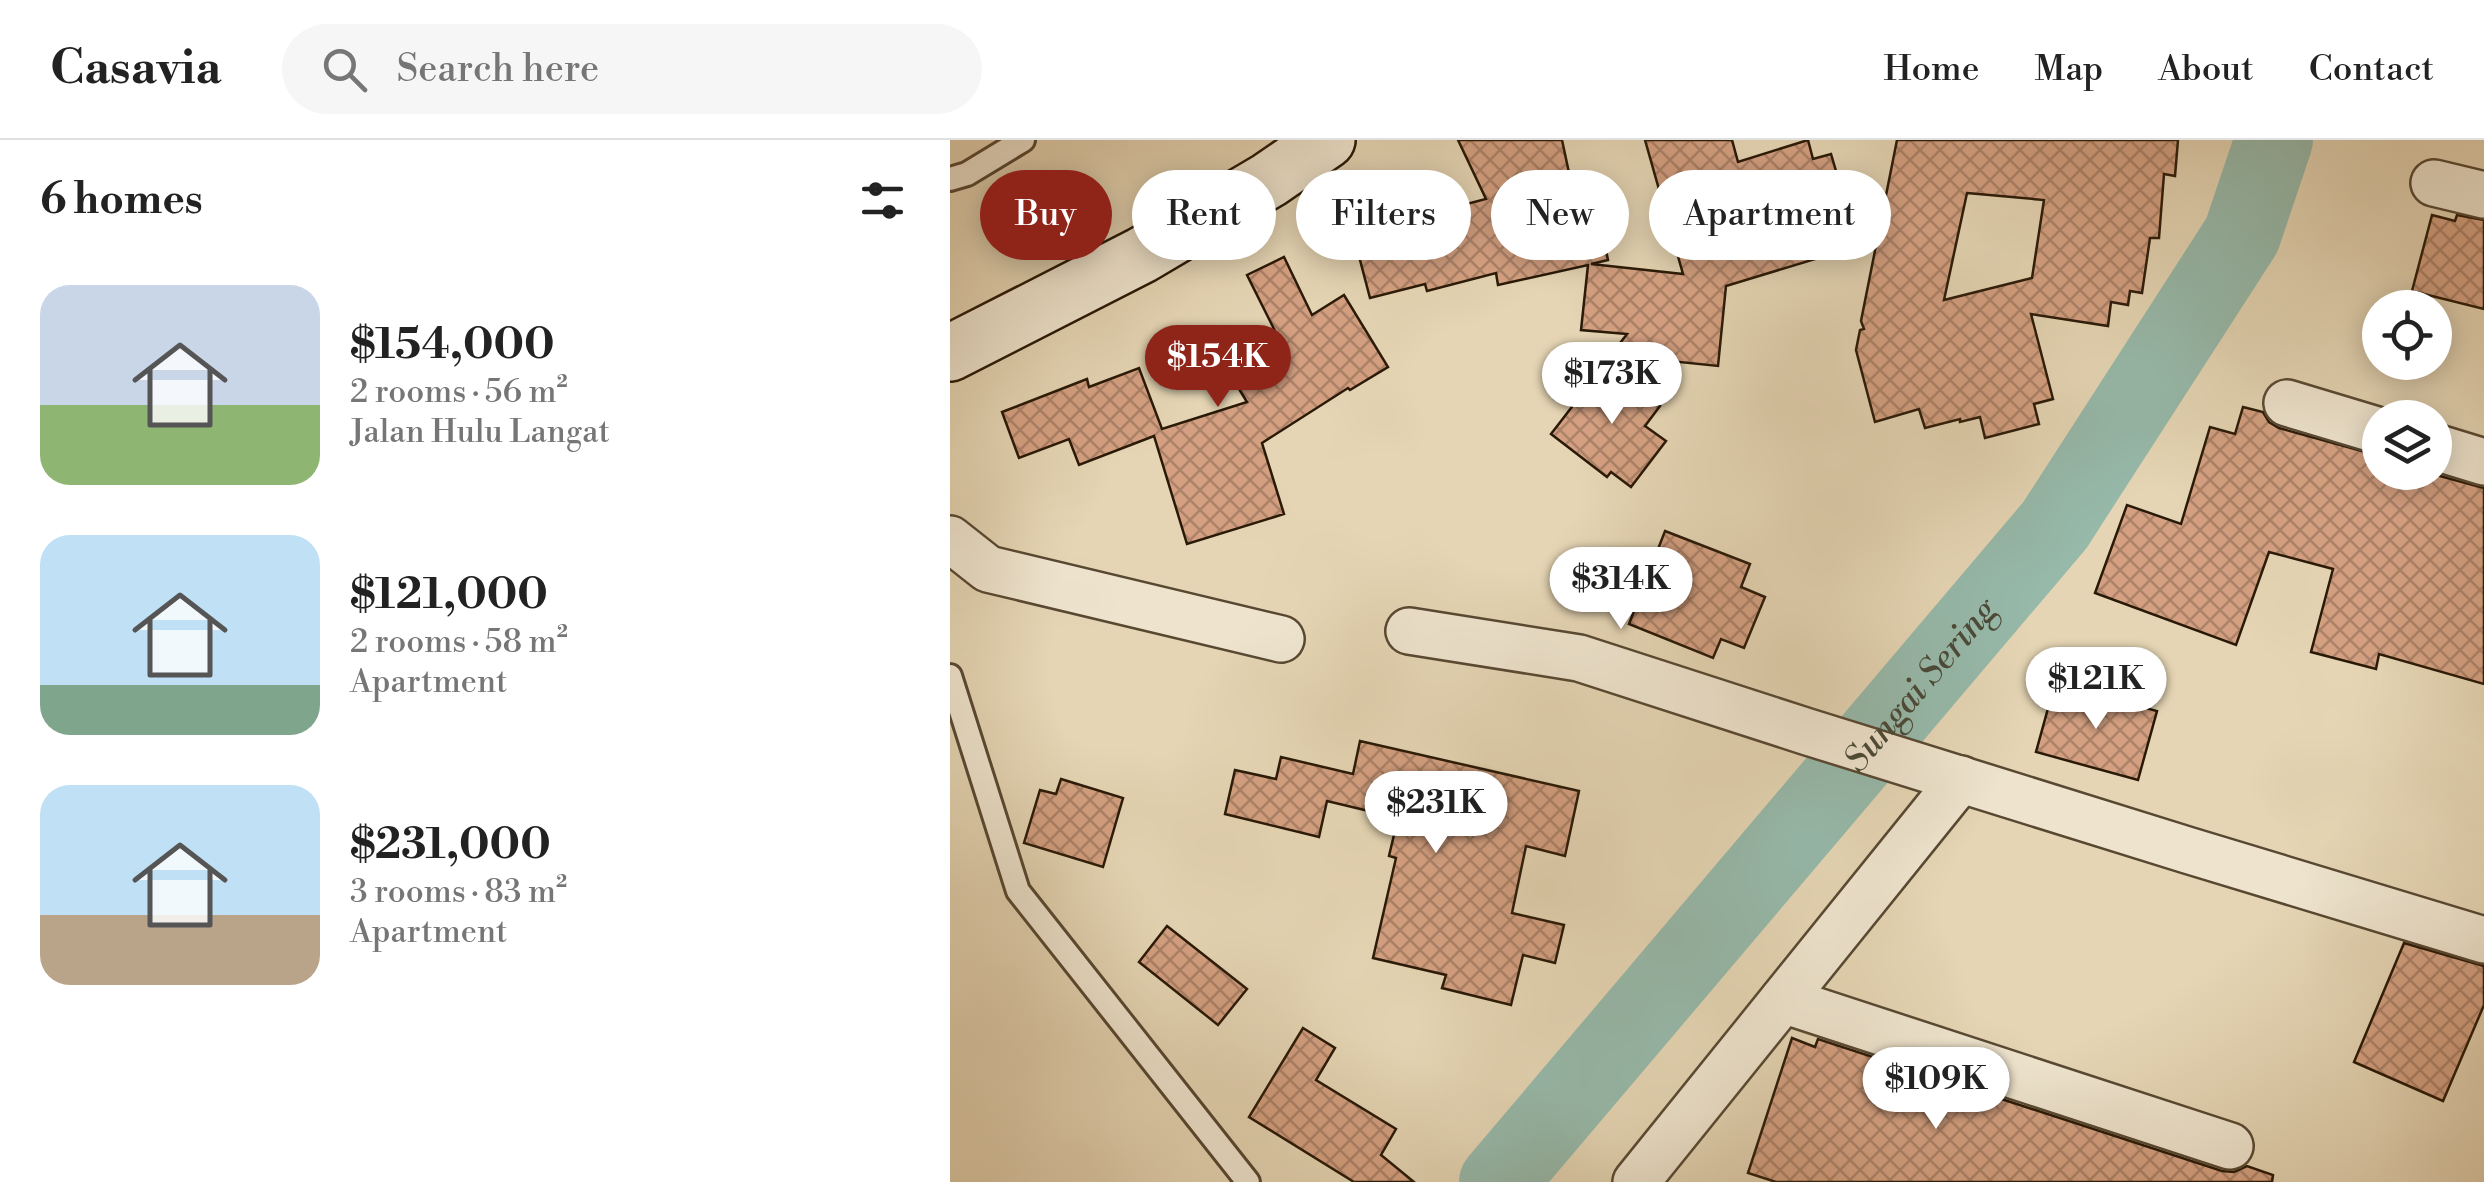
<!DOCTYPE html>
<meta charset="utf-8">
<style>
body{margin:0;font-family:"Libre Bodoni",serif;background:#f6f6f6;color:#222;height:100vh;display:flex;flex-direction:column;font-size:38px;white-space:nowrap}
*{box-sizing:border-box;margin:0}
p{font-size:32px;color:#767676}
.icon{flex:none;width:55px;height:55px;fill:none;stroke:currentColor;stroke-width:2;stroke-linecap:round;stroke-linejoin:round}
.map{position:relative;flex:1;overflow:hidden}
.side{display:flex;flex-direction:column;background:#fff;width:950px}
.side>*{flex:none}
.top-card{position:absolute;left:30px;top:30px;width:950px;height:90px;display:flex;gap:20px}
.buttons{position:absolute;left:1412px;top:150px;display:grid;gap:20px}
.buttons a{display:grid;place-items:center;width:90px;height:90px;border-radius:50%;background:#fff;box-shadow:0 5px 25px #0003;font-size:50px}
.price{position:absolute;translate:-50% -85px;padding:0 22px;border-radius:35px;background:#fff;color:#222;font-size:32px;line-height:65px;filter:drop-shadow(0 2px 5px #0008)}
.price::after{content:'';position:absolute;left:50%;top:60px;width:30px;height:22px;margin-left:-15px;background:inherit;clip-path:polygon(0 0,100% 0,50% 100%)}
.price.selected{background:#8f2418;color:#fff}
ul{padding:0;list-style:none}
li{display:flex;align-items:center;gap:30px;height:250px;padding:0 40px}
li span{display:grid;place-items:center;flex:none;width:280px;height:200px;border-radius:30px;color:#555}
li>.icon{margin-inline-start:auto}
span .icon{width:120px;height:120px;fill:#fffc;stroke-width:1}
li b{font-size:42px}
h2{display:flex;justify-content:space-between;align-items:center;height:120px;padding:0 40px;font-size:42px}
.tag{padding:0 35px;border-radius:45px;background:#fff;box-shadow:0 5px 25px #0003;font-size:35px;line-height:90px}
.tag.selected{background:#8f2418;color:#fff}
header{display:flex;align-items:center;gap:60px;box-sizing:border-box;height:140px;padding:0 50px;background:#fff;border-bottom:2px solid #e0e0e0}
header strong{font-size:48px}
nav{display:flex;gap:55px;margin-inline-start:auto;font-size:35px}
.search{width:700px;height:90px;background:#f6f6f6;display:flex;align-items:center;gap:25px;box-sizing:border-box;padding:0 35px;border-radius:55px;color:#767676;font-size:38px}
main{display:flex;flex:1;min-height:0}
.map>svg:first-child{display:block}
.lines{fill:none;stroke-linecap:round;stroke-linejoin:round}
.river{stroke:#96b9aa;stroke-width:78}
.building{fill:url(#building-cross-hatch);stroke:#291907;stroke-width:2.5;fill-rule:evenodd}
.lane-casing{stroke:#584832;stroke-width:28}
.street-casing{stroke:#584832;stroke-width:50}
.secondary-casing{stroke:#291907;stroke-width:60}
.lane{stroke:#eee4ce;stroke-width:22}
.street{stroke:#eee4ce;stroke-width:45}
.secondary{stroke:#eee4ce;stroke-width:55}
.labels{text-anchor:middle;stroke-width:10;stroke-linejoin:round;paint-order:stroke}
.water-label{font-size:35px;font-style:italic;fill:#4a4938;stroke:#eee4ce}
</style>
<header>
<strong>Casavia</strong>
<div class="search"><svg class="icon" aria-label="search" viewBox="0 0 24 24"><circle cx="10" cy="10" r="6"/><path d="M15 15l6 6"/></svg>Search here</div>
<nav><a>Home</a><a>Map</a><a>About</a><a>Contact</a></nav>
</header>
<main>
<section class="side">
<h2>6 homes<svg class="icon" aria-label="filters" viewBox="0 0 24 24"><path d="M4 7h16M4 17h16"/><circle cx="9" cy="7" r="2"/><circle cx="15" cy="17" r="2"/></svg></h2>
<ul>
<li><span style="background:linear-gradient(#c9d6e8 60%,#8fb573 0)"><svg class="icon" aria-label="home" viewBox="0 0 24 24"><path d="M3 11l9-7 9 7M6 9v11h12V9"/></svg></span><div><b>$154,000</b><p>2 rooms · 56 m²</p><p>Jalan Hulu Langat</p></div></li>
<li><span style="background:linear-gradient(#bfe0f5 75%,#7fa58c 0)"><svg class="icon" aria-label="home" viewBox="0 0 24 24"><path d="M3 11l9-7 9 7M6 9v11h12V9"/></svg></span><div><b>$121,000</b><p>2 rooms · 58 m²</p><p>Apartment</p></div></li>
<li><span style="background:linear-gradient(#bfe0f5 65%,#b9a48a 0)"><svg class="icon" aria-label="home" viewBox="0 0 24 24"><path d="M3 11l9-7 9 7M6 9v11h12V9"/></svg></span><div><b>$231,000</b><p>3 rooms · 83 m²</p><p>Apartment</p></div></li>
</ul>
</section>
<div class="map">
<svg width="1534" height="1042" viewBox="0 0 1534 1042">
<defs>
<pattern id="building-cross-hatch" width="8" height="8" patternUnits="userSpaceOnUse" patternTransform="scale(2.5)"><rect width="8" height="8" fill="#d4a081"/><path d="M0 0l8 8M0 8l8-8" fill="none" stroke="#ac8268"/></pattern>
</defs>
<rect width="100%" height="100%" fill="#e5d5b4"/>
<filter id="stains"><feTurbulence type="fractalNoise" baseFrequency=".002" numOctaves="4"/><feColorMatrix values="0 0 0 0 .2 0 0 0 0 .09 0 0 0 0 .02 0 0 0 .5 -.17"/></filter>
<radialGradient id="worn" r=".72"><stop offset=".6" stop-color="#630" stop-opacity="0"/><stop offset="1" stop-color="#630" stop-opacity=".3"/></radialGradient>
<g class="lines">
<!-- river -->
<path class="river" id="s1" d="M 548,1042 L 1105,385 L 1292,95 L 1324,0"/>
</g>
<!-- building -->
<g class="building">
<path d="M 508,0 L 612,0 L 631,89 L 651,85 L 658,120 L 641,124 L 733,134 L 695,0 L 782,0 L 788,22 L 858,0 L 863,19 L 881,14 L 908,106 L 776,146 L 768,226 L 661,215 L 677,194 L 631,190 L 638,125 L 548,145 L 546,133 L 477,151 L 475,144 L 420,158 L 405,101 L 461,87 L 459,79 L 536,59 Z"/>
<path d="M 947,0 L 1228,0 L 1225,36 L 1214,34 L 1209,98 L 1200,98 L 1192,153 L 1180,151 L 1178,165 L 1161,162 L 1158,186 L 1081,174 L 1103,259 L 1084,264 L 1089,284 L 1035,298 L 1030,277 L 1010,282 L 1010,279 L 975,288 L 969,269 L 925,282 L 906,210 L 910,190 L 914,189 L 911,181 ZM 1017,53 L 1094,60 L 1082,138 L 994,160 Z"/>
<path d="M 1482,75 L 1505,81 L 1507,75 L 1534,80 L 1534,169 L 1462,151 Z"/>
<path d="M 334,117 L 362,175 L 394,155 L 438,227 L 400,250 L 398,248 L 312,303 L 334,374 L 237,404 L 204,296 L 129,325 L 119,299 L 69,318 L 52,272 L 137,239 L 139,247 L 189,228 L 212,289 L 297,262 L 275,226 L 326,193 L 297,135 Z"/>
<path d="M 655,224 L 710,266 L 695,286 L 716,301 L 681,347 L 661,332 L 657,337 L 601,294 Z"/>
<path d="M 1293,267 L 1313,272 L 1319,282 L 1329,288 L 1430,316 L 1430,332 L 1479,333 L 1534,348 L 1534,544 L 1429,514 L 1426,529 L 1361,512 L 1383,429 L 1319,412 L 1286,505 L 1145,453 L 1177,365 L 1231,384 L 1260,287 L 1285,294 Z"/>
<path d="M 715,391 L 800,424 L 791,447 L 815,457 L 794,508 L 771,499 L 763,518 L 679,484 Z"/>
<path d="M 1105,543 L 1207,571 L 1188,640 L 1086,612 Z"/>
<path d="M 410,601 L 629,651 L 615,716 L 576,706 L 562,773 L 614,785 L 605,823 L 573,815 L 561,865 L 492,848 L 496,835 L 423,818 L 446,718 L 439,716 L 448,678 L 377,661 L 369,697 L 275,674 L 285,630 L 326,639 L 331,617 L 403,634 Z"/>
<path d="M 111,639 L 173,658 L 153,727 L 74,703 L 90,650 L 106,654 Z"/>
<path d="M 217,786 L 297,849 L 268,885 L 189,822 Z"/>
<path d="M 1454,803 L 1534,826 L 1534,865 L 1493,961 L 1404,922 Z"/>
<path d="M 353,888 L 385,908 L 366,940 L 446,989 L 431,1015 L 464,1042 L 404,1042 L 299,977 Z"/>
<path d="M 842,898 L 865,907 L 868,899 L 1272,1031 L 1284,1032 L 1297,1026 L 1323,1035 L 1322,1042 L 826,1042 L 798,1033 Z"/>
</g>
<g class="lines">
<defs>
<g id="lane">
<path d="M 0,39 L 17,34 L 73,0"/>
<path d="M 0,536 L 68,751 L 298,1042"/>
</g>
<g id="street">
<path d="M 1484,43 L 1534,55"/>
<path d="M 1337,263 L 1430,291"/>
<path d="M 1485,307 L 1534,322"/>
<path d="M 0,399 L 38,429 L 331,499"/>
<path d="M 459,491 L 629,518 L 858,592 L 1237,710 L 1534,800"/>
<path d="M 833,860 L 1280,1006"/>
<path d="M 686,1042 L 1011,639"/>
</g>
<path id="secondary" d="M 0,213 L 192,115 L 319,40 L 377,0"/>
</defs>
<!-- lane casing -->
<use href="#lane" class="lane-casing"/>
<!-- street casing -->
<use href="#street" class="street-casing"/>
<!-- secondary casing -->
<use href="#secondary" class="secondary-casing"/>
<!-- lane -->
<use href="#lane" class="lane"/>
<!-- street -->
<use href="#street" class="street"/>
<!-- secondary -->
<use href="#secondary" class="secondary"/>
</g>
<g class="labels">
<!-- water labels -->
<g class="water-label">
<text dy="12" stroke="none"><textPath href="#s1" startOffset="652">Sungai Sering</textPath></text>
</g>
</g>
<rect width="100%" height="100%" filter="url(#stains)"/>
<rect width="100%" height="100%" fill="url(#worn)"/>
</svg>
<div class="buttons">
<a><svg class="icon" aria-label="locate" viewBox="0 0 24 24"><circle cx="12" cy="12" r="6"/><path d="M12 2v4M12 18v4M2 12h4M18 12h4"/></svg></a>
<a><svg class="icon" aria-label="layers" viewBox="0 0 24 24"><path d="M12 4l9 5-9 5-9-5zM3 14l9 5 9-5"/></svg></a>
</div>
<b class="price selected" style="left:268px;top:270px">$154K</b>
<b class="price" style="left:662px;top:287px">$173K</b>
<b class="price" style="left:671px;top:492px">$314K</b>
<b class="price" style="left:1146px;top:592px">$121K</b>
<b class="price" style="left:486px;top:716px">$231K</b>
<b class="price" style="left:986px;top:992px">$109K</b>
<div class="top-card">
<a class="tag selected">Buy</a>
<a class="tag">Rent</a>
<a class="tag">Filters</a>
<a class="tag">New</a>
<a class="tag">Apartment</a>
</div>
</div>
</main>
